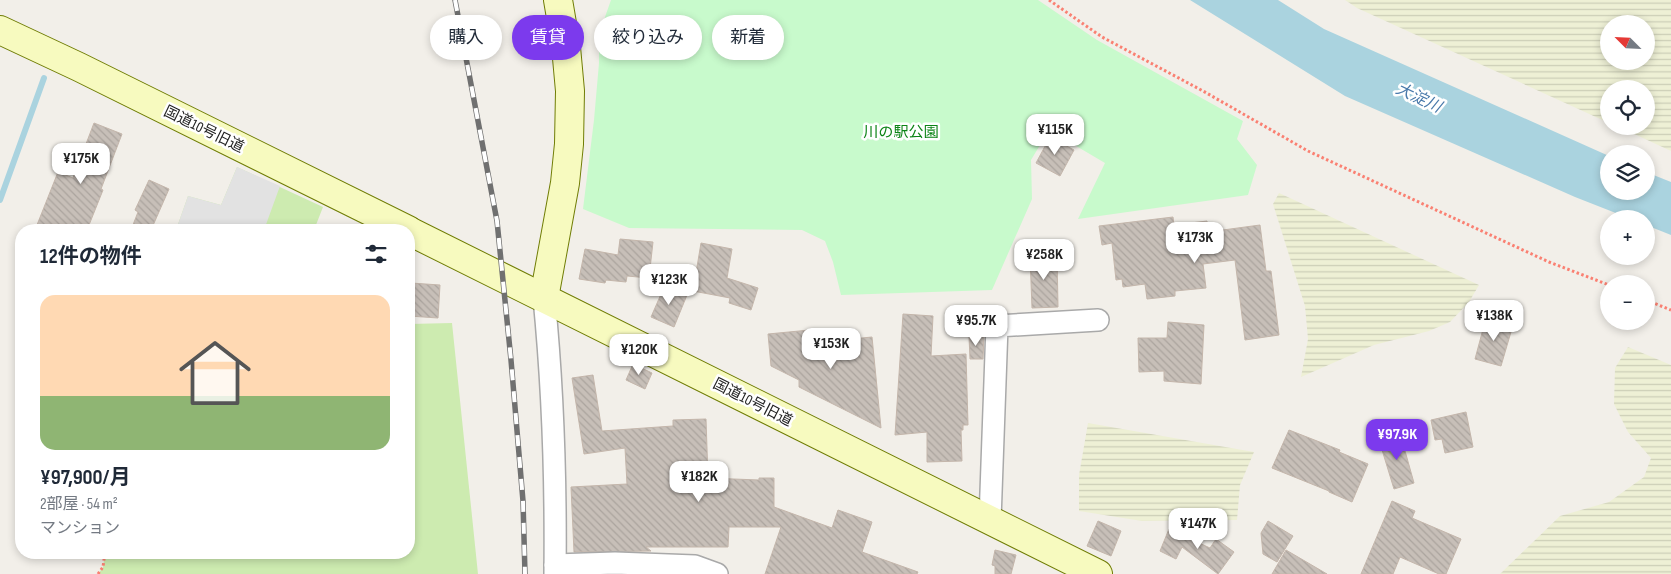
<!DOCTYPE html>
<html lang="ja">
<meta charset="utf-8">
<style>
body{margin:0;font-family:"Sofia Sans Condensed","Noto Sans JP",sans-serif;background:#f6f6f7;color:#1f2937;height:100vh;display:flex;flex-direction:column;font-size:19px;white-space:nowrap}
*{box-sizing:border-box;margin:0}
p{font-size:16px;color:#747a83}
.icon{flex:none;width:28px;height:28px;fill:none;stroke:currentColor;stroke-width:2;stroke-linecap:round;stroke-linejoin:round}
.map{position:relative;flex:1;overflow:hidden}
.details{position:absolute;left:15px;top:224px;width:400px;height:335px;display:flex;flex-direction:column;background:#fff;border-radius:20px;box-shadow:0 2px 8px #0003}
.details>*{flex:none}
.hud{position:absolute;left:430px;top:15px;width:475px;height:45px;display:flex;gap:10px}
.needle{width:32px;rotate:294deg}
.buttons{position:absolute;left:1600px;top:15px;display:grid;gap:10px}
.buttons a{display:grid;place-items:center;width:55px;height:55px;border-radius:50%;background:#fff;box-shadow:0 2px 8px #0003;font-size:25px}
.price{position:absolute;translate:-50% -42px;padding:0 11px;border-radius:10px;background:#fff;color:#222;font-size:16px;line-height:32px;filter:drop-shadow(0 1px 2px #0008)}
.price::after{content:'';position:absolute;left:50%;top:30px;width:15px;height:11px;margin-left:-8px;background:inherit;clip-path:polygon(0 0,100% 0,50% 100%)}
.price.on{background:#7c3aed;color:#fff}
ul{padding:0;list-style:none}
li{display:grid;align-content:center;gap:10px;height:265px;padding:0 25px}
li span{display:grid;place-items:center;height:155px;border-radius:15px;color:#555}
li>.icon{margin-inline-start:auto}
span .icon{width:90px;height:90px;fill:#fffc;stroke-width:1}
li b{font-size:21px}
h2{display:flex;justify-content:space-between;align-items:center;height:60px;padding:0 25px;font-size:21px}
.chip{padding:0 18px;border-radius:22px;background:#fff;box-shadow:0 2px 8px #0003;font-size:18px;line-height:45px}
.chip.on{background:#7c3aed;color:#fff}
.map>svg:first-child{display:block}
.farmland{fill:url(#farmland-rules);fill-rule:evenodd}
.park{fill:#c8facc}
.garden{fill:#cdebb0}
.parking{fill:#e2e2e2}
.water{fill:#aad3df}
.lines{fill:none;stroke-linecap:round;stroke-linejoin:round}
.stream{stroke:#aad3df;stroke-width:6}
.building{fill:url(#building-back-hatch);stroke:#c4b6ab}
.street-casing{stroke:#a9a9a9;stroke-width:24}
.secondary-casing{stroke:#707d05;stroke-width:30}
.path{stroke:#fa8072;stroke-width:3;stroke-dasharray:2.5 2.5;stroke-linecap:butt}
.street{stroke:#fff;stroke-width:21}
.secondary{stroke:#f7fabf;stroke-width:28}
.rail-casing{stroke:#707070;stroke-width:5.5}
.rail{stroke:#fff;stroke-width:4;stroke-dasharray:11;stroke-linecap:butt}
.labels{text-anchor:middle;stroke-width:5;stroke-linejoin:round;paint-order:stroke}
.street-label{font-size:15px;fill:#222;stroke:#fff}
.park-label{font-size:15px;fill:#0c8416;stroke:#fff}
.water-label{font-size:16px;font-style:italic;fill:#4a7aab;stroke:#fff}
</style>
<div class="map">
<svg width="1671" height="574" viewBox="0 0 1671 574">
<defs>
<pattern id="farmland-rules" width="6" height="5" patternUnits="userSpaceOnUse" patternTransform="scale(1.25)"><rect width="6" height="5" fill="#eef0d5"/><path d="M0 2.5h6" fill="none" stroke="#ccceb7"/></pattern>
<pattern id="building-back-hatch" width="6" height="6" patternUnits="userSpaceOnUse" patternTransform="scale(1.25)"><rect width="6" height="6" fill="#c7bfb8"/><path d="M-1 5l2 2M0 0l6 6M5-1l2 2" fill="none" stroke="#aba49e"/></pattern>
</defs>
<rect width="100%" height="100%" fill="#f2efe9"/>
<!-- farmland -->
<g class="farmland">
<path d="M 1345,0 L 1671,0 L 1671,151 L 1617,126 L 1646,126 L 1646,89 L 1609,89 L 1609,123 L 1357,8 ZM 1609,24 L 1646,24 L 1646,61 L 1609,61 Z"/>
<path d="M 1279,193 L 1479,285 L 1469,302 L 1450,322 L 1429,331 L 1374,345 L 1301,377 L 1308,339 L 1305,306 L 1273,204 Z"/>
<path d="M 1628,347 L 1671,365 L 1671,574 L 1500,574 L 1560,516 L 1609,502 L 1644,477 L 1651,458 L 1628,432 L 1614,404 L 1615,368 Z"/>
<path d="M 1088,423 L 1254,452 L 1240,485 L 1237,520 L 1142,521 L 1079,511 L 1079,475 Z"/>
</g>
<!-- park -->
<path class="park" d="M 611,0 L 1038,0 L 1097,40 L 1243,121 L 1237,139 L 1257,165 L 1248,195 L 1078,219 L 1105,163 L 1049,130 L 1031,160 L 1032,199 L 992,290 L 841,295 L 833,262 L 825,241 L 802,230 L 629,228 L 583,209 L 594,120 L 599,63 L 599,34 Z"/>
<!-- garden -->
<g class="garden">
<path d="M 237,167 L 323,207 L 314,230 L 176,230 L 188,196 L 221,205 Z"/>
<path d="M 452,323 L 478,574 L 98,574 L 103,567 L 105,553 L 409,552 L 409,324 Z"/>
</g>
<!-- parking -->
<path class="parking" d="M 237,167 L 280,186 L 264,230 L 176,230 L 188,196 L 221,205 Z"/>
<!-- water -->
<path class="water" d="M 1190,0 L 1278,0 L 1324,29 L 1609,156 L 1609,191 L 1646,191 L 1646,172 L 1671,182 L 1671,235 L 1646,225 L 1646,219 L 1631,219 L 1575,197 L 1345,96 Z"/>
<g class="lines">
<!-- stream -->
<path class="stream" d="M 0,200 L 44,78"/>
</g>
<!-- building -->
<g class="building">
<path d="M 94,123 L 122,134 L 101,189 L 103,190 L 87,230 L 35,230 L 58,172 L 73,178 Z"/>
<path d="M 1050,137 L 1074,150 L 1060,176 L 1036,163 Z"/>
<path d="M 149,180 L 169,189 L 151,230 L 131,230 L 138,212 L 135,210 Z"/>
<path d="M 1173,217 L 1174,225 L 1207,221 L 1208,232 L 1260,225 L 1266,271 L 1271,271 L 1279,335 L 1245,340 L 1235,260 L 1203,264 L 1206,288 L 1175,291 L 1175,296 L 1147,299 L 1145,284 L 1123,287 L 1122,279 L 1116,280 L 1112,243 L 1102,245 L 1099,226 Z"/>
<path d="M 620,239 L 653,242 L 649,278 L 627,276 L 626,282 L 606,280 L 605,283 L 579,279 L 585,249 L 618,255 Z"/>
<path d="M 701,243 L 732,249 L 727,278 L 758,288 L 751,310 L 729,303 L 730,298 L 693,291 Z"/>
<path d="M 1057,255 L 1058,307 L 1032,308 L 1030,256 Z"/>
<path d="M 411,283 L 440,285 L 438,318 L 409,316 Z"/>
<path d="M 665,285 L 687,295 L 674,327 L 651,317 Z"/>
<path d="M 903,314 L 933,316 L 931,356 L 966,354 L 968,425 L 963,425 L 963,430 L 961,430 L 962,461 L 927,462 L 927,432 L 895,435 Z"/>
<path d="M 1486,318 L 1513,325 L 1501,366 L 1475,359 Z"/>
<path d="M 1168,322 L 1204,325 L 1201,384 L 1164,381 L 1164,371 L 1139,372 L 1138,338 L 1167,338 Z"/>
<path d="M 820,329 L 821,342 L 872,337 L 881,428 L 799,387 L 799,380 L 771,366 L 768,334 Z"/>
<path d="M 969,336 L 984,336 L 983,359 L 970,359 Z"/>
<path d="M 633,364 L 652,373 L 645,389 L 626,380 Z"/>
<path d="M 593,375 L 602,431 L 673,426 L 673,420 L 706,419 L 708,478 L 759,480 L 759,478 L 774,478 L 774,507 L 832,528 L 838,510 L 872,522 L 862,552 L 918,572 L 917,574 L 765,574 L 781,527 L 729,527 L 728,547 L 646,547 L 651,551 L 574,552 L 571,487 L 627,484 L 625,448 L 584,454 L 572,378 Z"/>
<path d="M 1466,412 L 1473,447 L 1445,453 L 1442,439 L 1435,440 L 1431,420 Z"/>
<path d="M 1289,430 L 1340,450 L 1339,452 L 1368,464 L 1352,502 L 1329,492 L 1329,491 L 1272,468 Z"/>
<path d="M 1400,433 L 1414,483 L 1394,489 L 1379,440 Z"/>
<path d="M 1392,501 L 1415,511 L 1412,518 L 1461,539 L 1446,574 L 1439,574 L 1400,557 L 1393,574 L 1361,574 Z"/>
<path d="M 1098,521 L 1121,531 L 1111,556 L 1087,546 Z"/>
<path d="M 1268,521 L 1293,536 L 1277,562 L 1263,554 L 1261,533 Z"/>
<path d="M 1169,529 L 1210,548 L 1216,539 L 1234,552 L 1218,574 L 1182,547 L 1176,559 L 1160,551 Z"/>
<path d="M 995,550 L 1016,555 L 1011,574 L 995,574 L 995,566 L 992,565 Z"/>
<path d="M 1286,550 L 1327,574 L 1272,574 Z"/>
</g>
<g class="lines">
<defs>
<g id="street">
<path d="M 544,298 C 553,389 556,482 555,574"/>
<path d="M 990,520 L 997,326 L 1098,320"/>
<path d="M 555,565 L 615,563 L 695,566 L 717,574"/>
</g>
<g id="secondary">
<path d="M 0,30 L 79,67 L 408,230"/>
<path d="M 409,231 L 1098,574"/>
<path d="M 544,298 L 565,183 L 569,144 L 570,91 L 566,47 L 558,0"/>
</g>
</defs>
<!-- street casing -->
<use href="#street" class="street-casing"/>
<!-- secondary casing -->
<use href="#secondary" class="secondary-casing"/>
<!-- path -->
<g class="path">
<path d="M 1049,0 L 1102,37 L 1203,91 L 1308,151 L 1549,262 L 1609,285"/>
<path d="M 1646,300 L 1671,310"/>
<path d="M 98,574 L 103,567 L 105,552"/>
</g>
<!-- street -->
<use href="#street" class="street"/>
<!-- secondary -->
<use href="#secondary" class="secondary"/>
<defs>
<path id="rail" d="M 455,0 L 497,221 L 511,360 L 523,501 L 525,574"/>
</defs>
<!-- rail casing -->
<use href="#rail" class="rail-casing"/>
<!-- rail -->
<use href="#rail" class="rail"/>
</g>
<g class="labels">
<!-- street labels -->
<g class="street-label">
<text transform="translate(204 129) rotate(26)" y="5">国道10号旧道</text>
<text transform="translate(753 402) rotate(27)" y="5">国道10号旧道</text>
</g>
<!-- park labels -->
<g class="park-label">
<text x="901" y="137">川の駅公園</text>
</g>
<!-- water labels -->
<g class="water-label">
<text transform="translate(1419 97) rotate(25)" y="6">大淀川</text>
</g>
</g>
</svg>
<div class="buttons">
<a><svg class="needle" viewBox="-14 -14 28 28"><path d="M0-13l5 13h-10z" fill="#e53935"/><path d="M0 13l5-13h-10z" fill="#747a83"/></svg></a>
<a><svg class="icon" aria-label="locate" viewBox="0 0 24 24"><circle cx="12" cy="12" r="6"/><path d="M12 2v4M12 18v4M2 12h4M18 12h4"/></svg></a>
<a><svg class="icon" aria-label="layers" viewBox="0 0 24 24"><path d="M12 4l9 5-9 5-9-5zM3 14l9 5 9-5"/></svg></a>
<a>+</a>
<a>−</a>
</div>
<b class="price" style="left:1055px;top:156px">¥115K</b>
<b class="price" style="left:81px;top:185px">¥175K</b>
<b class="price" style="left:1195px;top:264px">¥173K</b>
<b class="price" style="left:1044px;top:281px">¥258K</b>
<b class="price" style="left:669px;top:306px">¥123K</b>
<b class="price" style="left:1494px;top:342px">¥138K</b>
<b class="price" style="left:976px;top:347px">¥95.7K</b>
<b class="price" style="left:831px;top:370px">¥153K</b>
<b class="price" style="left:639px;top:376px">¥120K</b>
<b class="price on" style="left:1397px;top:461px">¥97.9K</b>
<b class="price" style="left:699px;top:503px">¥182K</b>
<b class="price" style="left:1198px;top:550px">¥147K</b>
<div class="hud">
<a class="chip">購入</a>
<a class="chip on">賃貸</a>
<a class="chip">絞り込み</a>
<a class="chip">新着</a>
</div>
<section class="details">
<h2>12件の物件<svg class="icon" aria-label="filters" viewBox="0 0 24 24"><path d="M4 7h16M4 17h16"/><circle cx="9" cy="7" r="2"/><circle cx="15" cy="17" r="2"/></svg></h2>
<ul>
<li><span style="background:linear-gradient(#ffd9b3 65%,#8fb573 0)"><svg class="icon" aria-label="home" viewBox="0 0 24 24"><path d="M3 11l9-7 9 7M6 9v11h12V9"/></svg></span><div><b>¥97,900/月</b><p>2部屋 · 54 m²</p><p>マンション</p></div></li>
</ul>
</section>
</div>
